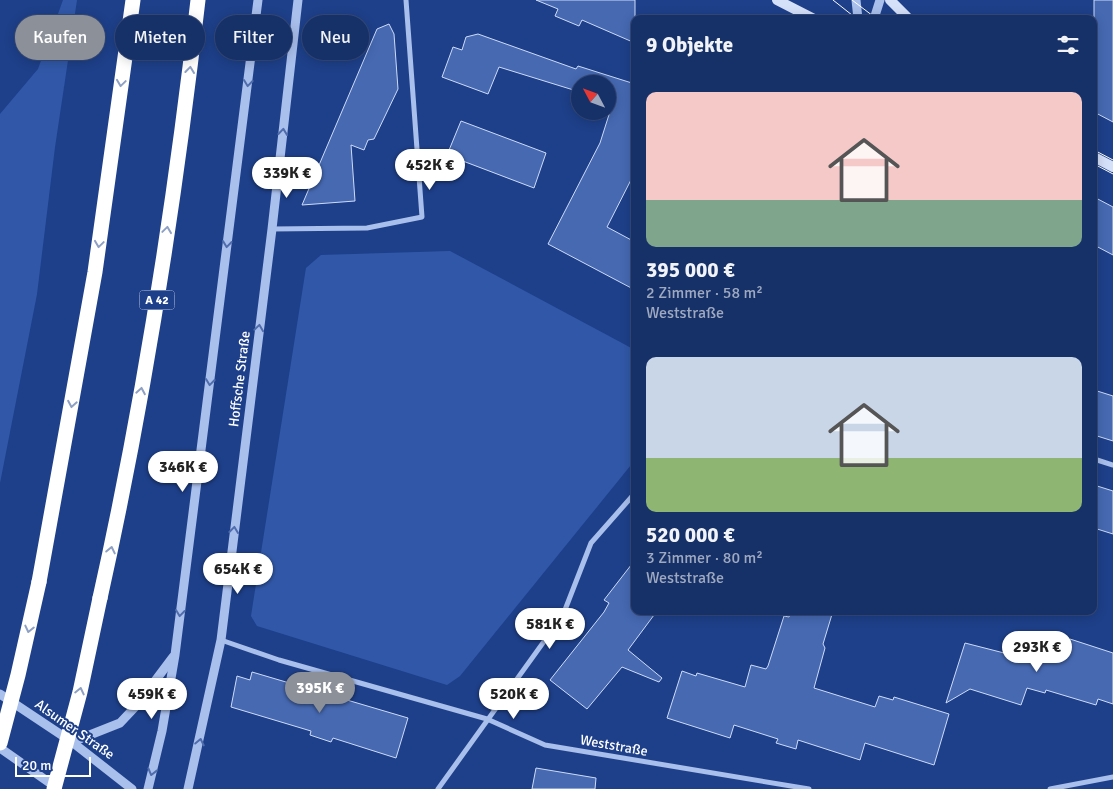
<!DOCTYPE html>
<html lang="de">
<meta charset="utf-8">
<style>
body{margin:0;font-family:Signika,sans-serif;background:#1f386e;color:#f1f3f6;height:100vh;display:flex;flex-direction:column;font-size:19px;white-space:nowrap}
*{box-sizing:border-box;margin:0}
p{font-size:16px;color:#9ea9c0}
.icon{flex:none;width:28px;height:28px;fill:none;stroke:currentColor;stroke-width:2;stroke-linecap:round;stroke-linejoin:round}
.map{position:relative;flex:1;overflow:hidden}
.drawer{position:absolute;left:631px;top:15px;width:466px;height:600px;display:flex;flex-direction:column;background:#163068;border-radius:10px;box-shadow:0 2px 12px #0003,0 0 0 1px #354b7c}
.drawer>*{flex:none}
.top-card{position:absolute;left:15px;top:15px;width:475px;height:45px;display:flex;gap:10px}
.needle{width:32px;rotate:311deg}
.buttons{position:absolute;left:571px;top:75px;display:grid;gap:10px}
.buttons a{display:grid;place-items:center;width:45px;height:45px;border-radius:50%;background:#163068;box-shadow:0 2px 12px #0003,0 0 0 1px #354b7c;font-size:25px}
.scale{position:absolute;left:15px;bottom:12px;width:76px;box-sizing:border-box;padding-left:5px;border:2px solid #fff;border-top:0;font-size:14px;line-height:18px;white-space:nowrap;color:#fff;-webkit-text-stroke:4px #1e408a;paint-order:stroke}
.price{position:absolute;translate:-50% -42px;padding:0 11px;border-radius:18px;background:#fff;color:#222;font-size:16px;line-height:32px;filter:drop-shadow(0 1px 2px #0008)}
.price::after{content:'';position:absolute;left:50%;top:30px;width:15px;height:11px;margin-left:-8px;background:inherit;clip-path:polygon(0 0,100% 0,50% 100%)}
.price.active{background:#8c9099;color:#fff}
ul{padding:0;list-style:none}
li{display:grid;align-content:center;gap:10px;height:265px;padding:0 15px}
li span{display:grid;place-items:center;height:155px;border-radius:10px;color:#555}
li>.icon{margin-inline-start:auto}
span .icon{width:90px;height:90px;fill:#fffc;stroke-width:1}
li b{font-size:21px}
h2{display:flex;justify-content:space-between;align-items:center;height:60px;padding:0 15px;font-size:21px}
.chip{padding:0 18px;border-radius:22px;background:#163068;box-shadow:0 2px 12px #0003,0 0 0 1px #354b7c;font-size:18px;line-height:45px}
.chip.active{background:#8c9099;color:#fff}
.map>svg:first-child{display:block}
.green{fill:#3158a8}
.building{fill:#4669b2;stroke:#cedcf9}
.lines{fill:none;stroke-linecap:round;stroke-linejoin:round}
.minor{stroke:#a9bfec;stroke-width:5}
.tertiary{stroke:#a9bfec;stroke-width:9}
.secondary{stroke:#d5e0f9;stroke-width:10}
.motorway{stroke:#fff;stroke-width:15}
.tram{stroke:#fff;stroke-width:1}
.motorway-bridge{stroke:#fff;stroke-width:15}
.oneway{stroke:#8ea0c4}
.oneway2{stroke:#4f6cac}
.labels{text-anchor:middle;stroke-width:4;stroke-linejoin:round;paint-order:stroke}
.shield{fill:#1e408a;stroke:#bcc6dc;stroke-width:1}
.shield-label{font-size:12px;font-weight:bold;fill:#fff}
.street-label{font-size:14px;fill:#fff;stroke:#1e408a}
</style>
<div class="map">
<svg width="1113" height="789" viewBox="0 0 1113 789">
<rect width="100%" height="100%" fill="#1e408a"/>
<!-- green -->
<g class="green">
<path d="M 63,0 L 77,0 L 55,147 L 37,294 L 0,483 L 0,114 L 38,69 Z"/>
<path d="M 450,251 L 635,350 L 635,460 L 460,676 L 447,685 L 257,626 L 251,616 L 306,268 L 321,255 Z"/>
</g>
<!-- building -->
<g class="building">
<path d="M 536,0 L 635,0 L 635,43 L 582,20 L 579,26 L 555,16 L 558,9 Z"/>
<path d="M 1094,0 L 1113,0 L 1113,122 L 1094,112 Z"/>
<path d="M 389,24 L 394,34 L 398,89 L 374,139 L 368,140 L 364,150 L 351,145 L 355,201 L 302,205 L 377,29 Z"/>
<path d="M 478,34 L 576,69 L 578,66 L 635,84 L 635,172 L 607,227 L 635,242 L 635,290 L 548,244 L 600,143 L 613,102 L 608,101 L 608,84 L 580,84 L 580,92 L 499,67 L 488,94 L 442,77 L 453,47 L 462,50 L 466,37 Z"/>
<path d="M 461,121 L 546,153 L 534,188 L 447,155 Z"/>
<path d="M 1094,197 L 1113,207 L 1113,255 L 1094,245 Z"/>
<path d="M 1094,390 L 1113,396 L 1113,441 L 1094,435 Z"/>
<path d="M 1094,485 L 1113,491 L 1113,534 L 1094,528 Z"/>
<path d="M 635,560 L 635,611 L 657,611 L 628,650 L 662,678 L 659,682 L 622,667 L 587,709 L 550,680 L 604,612 L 609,603 L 604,600 Z"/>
<path d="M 791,611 L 833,611 L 823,644 L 825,648 L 814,688 L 875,707 L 879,696 L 893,700 L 894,697 L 949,714 L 934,765 L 865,743 L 860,760 L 798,740 L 796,749 L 776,743 L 778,739 L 734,725 L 730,738 L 667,718 L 682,671 L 696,676 L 697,673 L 745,687 L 751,665 L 766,669 L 768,666 L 784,616 L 789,617 Z"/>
<path d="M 1070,639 L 1113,653 L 1113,704 L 1098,699 L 1096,705 L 1046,690 L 1045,693 L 1027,688 L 1021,705 L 970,689 L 946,703 L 965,643 L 1008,654 L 1009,651 L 1035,658 L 1041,642 L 1068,646 Z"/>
<path d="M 252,672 L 408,718 L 396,758 L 333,738 L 331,742 L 310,735 L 311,731 L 231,707 L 237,676 L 250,680 Z"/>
<path d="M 536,768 L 596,778 L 595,789 L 532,789 Z"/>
</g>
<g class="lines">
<!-- minor -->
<g class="minor">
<path d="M 272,229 L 367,228 L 422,217 L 406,0"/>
<path d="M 1094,459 L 1113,465"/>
<path d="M 221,640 L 279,660 L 487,719 L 545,745 L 809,789"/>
<path d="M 438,789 L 563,615 L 591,543 L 635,493"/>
<path d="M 1050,789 L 1113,777"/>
</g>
<!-- tertiary -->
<g class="tertiary">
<path d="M 856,0 L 858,19"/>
<path d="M 874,19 L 880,0"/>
<path d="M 0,694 L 72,742 L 132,789"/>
<path d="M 72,742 L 120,723 L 137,705 L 173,657"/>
<path d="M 0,748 L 57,788"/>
<path d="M 148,789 L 162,731 L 175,655 L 258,0"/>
<path d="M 188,789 L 221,640 L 272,229 L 298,0"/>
</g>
<!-- secondary -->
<g class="secondary">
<path d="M 777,0 L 814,19"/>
<path d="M 890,0 L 909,19"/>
<path d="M 1094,157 L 1113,167"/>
</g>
<!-- motorway -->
<g class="motorway">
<path d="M 39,582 L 95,272 L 133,0"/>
<path d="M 100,598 C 144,401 175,201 198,0"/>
</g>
<!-- tram -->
<g class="tram">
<path d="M 833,0 L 857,19"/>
<path d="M 852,0 L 877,19"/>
<path d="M 1094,150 L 1113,160"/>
<path d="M 1094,164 L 1113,174"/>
</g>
<!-- motorway-bridge -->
<g class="motorway-bridge">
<path d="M 0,743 L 18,675 L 39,582"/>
<path d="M 54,789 L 80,692 L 100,598"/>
</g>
</g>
<!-- one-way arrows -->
<defs><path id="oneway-chevron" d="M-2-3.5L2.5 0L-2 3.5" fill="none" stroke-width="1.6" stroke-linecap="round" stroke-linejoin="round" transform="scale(1.25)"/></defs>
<g class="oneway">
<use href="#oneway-chevron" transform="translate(190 70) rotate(-83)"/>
<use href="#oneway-chevron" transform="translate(121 83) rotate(98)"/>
<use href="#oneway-chevron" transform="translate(167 230) rotate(-82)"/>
<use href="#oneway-chevron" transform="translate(99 244) rotate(98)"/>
<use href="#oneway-chevron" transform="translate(141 391) rotate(-80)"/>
<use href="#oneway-chevron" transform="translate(72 404) rotate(100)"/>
<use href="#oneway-chevron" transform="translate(111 550) rotate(-78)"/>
<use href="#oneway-chevron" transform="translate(29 629) rotate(103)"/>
<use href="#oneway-chevron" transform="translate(80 691) rotate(-77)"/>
</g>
<g class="oneway2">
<use href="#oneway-chevron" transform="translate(248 83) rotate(97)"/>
<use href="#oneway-chevron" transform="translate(283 132) rotate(-84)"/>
<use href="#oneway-chevron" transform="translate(227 244) rotate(97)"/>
<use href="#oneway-chevron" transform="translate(259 328) rotate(-82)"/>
<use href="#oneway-chevron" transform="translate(210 382) rotate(97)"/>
<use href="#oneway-chevron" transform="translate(234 530) rotate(-83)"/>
<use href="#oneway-chevron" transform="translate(180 613) rotate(97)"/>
<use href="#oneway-chevron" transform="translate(200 742) rotate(-78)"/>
<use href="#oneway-chevron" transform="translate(152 772) rotate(104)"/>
</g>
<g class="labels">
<!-- shield labels -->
<rect class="shield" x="139.5" y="290.5" width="35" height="19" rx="4"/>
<g class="shield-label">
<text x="157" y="304">A 42</text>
</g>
<!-- street labels -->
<g class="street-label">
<text transform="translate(239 379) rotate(-83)" y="5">Hoffsche Straße</text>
<text transform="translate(75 729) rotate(35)" y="5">Alsumer Straße</text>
<text transform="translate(614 745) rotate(10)" y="5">Weststraße</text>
</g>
</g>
</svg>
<div class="buttons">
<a><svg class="needle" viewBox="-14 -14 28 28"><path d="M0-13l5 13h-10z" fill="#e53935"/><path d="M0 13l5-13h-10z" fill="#9ea9c0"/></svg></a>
</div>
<div class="scale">20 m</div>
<b class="price" style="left:430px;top:191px">452K €</b>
<b class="price" style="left:287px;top:199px">339K €</b>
<b class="price" style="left:183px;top:493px">346K €</b>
<b class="price" style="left:238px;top:595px">654K €</b>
<b class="price" style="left:550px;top:650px">581K €</b>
<b class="price" style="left:1037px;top:673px">293K €</b>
<b class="price active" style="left:320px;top:714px">395K €</b>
<b class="price" style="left:152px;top:720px">459K €</b>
<b class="price" style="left:514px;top:720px">520K €</b>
<div class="top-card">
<a class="chip active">Kaufen</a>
<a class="chip">Mieten</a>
<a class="chip">Filter</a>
<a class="chip">Neu</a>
</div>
<section class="drawer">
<h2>9 Objekte<svg class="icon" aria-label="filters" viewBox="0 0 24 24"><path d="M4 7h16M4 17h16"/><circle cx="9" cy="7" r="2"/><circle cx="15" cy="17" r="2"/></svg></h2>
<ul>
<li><span style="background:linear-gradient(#f6c9c9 70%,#7fa58c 0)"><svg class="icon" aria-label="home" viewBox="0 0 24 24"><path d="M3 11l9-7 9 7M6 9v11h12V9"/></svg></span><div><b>395 000 €</b><p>2 Zimmer · 58 m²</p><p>Weststraße</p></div></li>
<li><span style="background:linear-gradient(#c9d6e8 65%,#8fb573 0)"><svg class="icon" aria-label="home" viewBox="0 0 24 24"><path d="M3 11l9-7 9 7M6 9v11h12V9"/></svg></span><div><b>520 000 €</b><p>3 Zimmer · 80 m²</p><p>Weststraße</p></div></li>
</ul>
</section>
</div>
